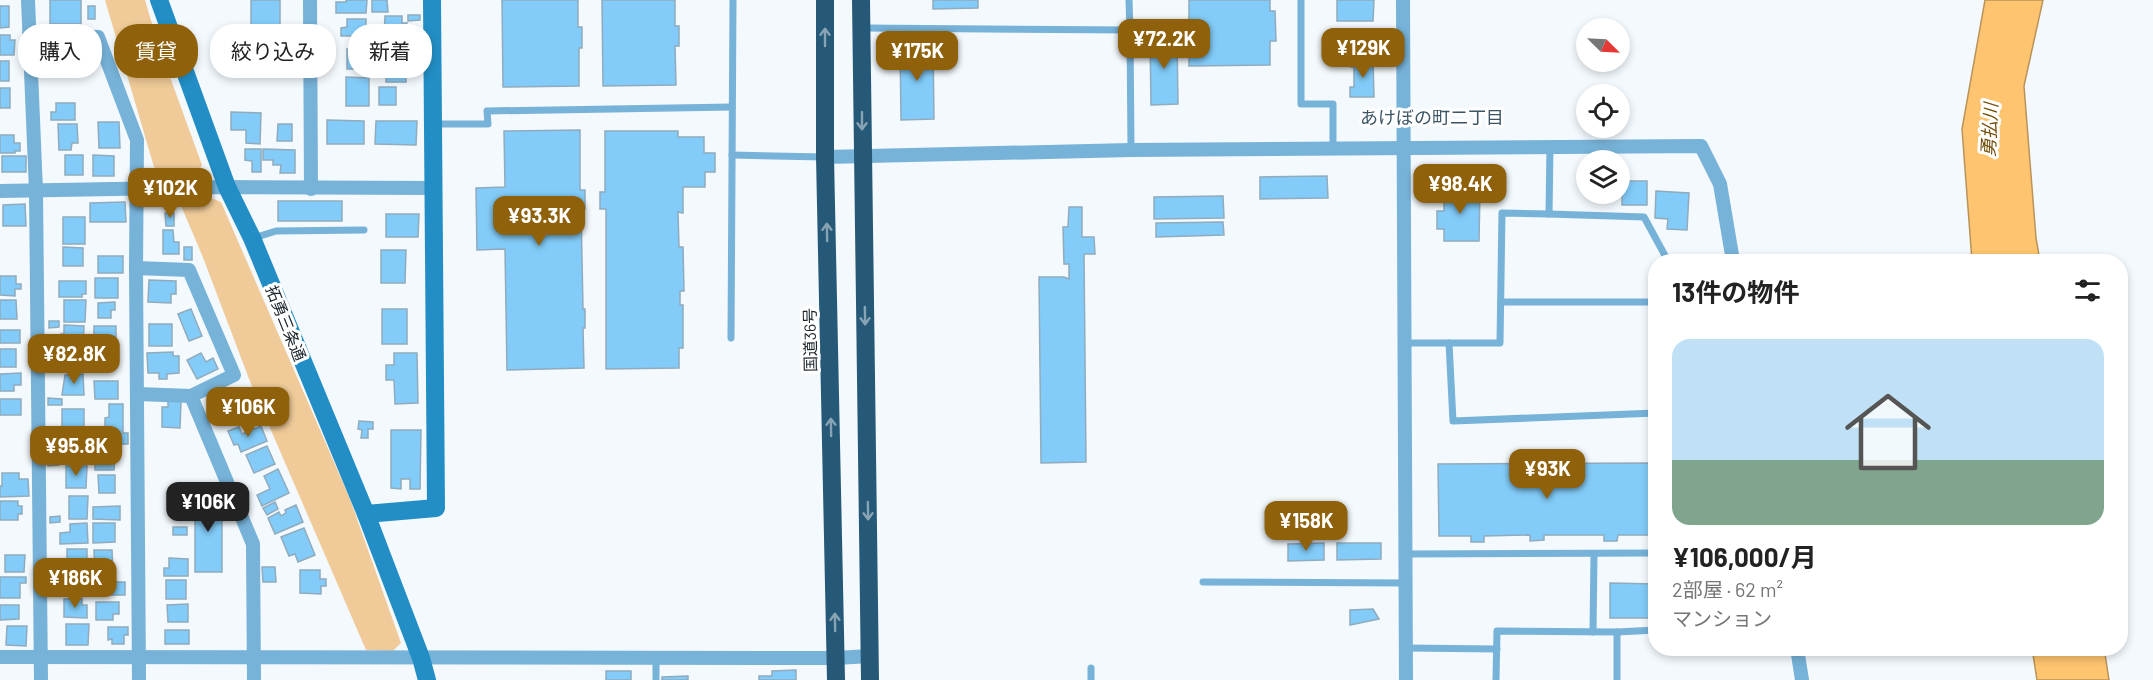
<!DOCTYPE html>
<html lang="ja">
<meta charset="utf-8">
<style>
body{margin:0;font-family:Barlow,"Noto Sans JP",sans-serif;background:#f6f6f6;color:#222;height:100vh;display:flex;flex-direction:column;font-size:22px;white-space:nowrap}
*{box-sizing:border-box;margin:0}
p{font-size:20px;color:#767676}
.icon{flex:none;width:33px;height:33px;fill:none;stroke:currentColor;stroke-width:2;stroke-linecap:round;stroke-linejoin:round}
.map{position:relative;flex:1;overflow:hidden}
.drawer{position:absolute;left:1648px;top:254px;width:480px;height:402px;display:flex;flex-direction:column;background:#fff;border-radius:24px;box-shadow:0 3px 9px #0003}
.drawer>*{flex:none}
.guide{position:absolute;left:18px;top:24px;width:570px;height:54px;display:flex;gap:12px}
.needle{width:39px;rotate:114deg}
.fabs{position:absolute;left:1576px;top:18px;display:grid;gap:12px}
.fabs a{display:grid;place-items:center;width:54px;height:54px;border-radius:50%;background:#fff;box-shadow:0 3px 9px #0003;font-size:30px}
.price{position:absolute;translate:-50% -51px;padding:0 14px;border-radius:12px;background:#8f610b;color:#fff;font-size:20px;line-height:39px;filter:drop-shadow(0 2px 3px #0008)}
.price::after{content:'';position:absolute;left:50%;top:36px;width:18px;height:14px;margin-left:-9px;background:inherit;clip-path:polygon(0 0,100% 0,50% 100%)}
.price.selected{background:#222;color:#fff}
ul{padding:0;list-style:none}
li{display:grid;align-content:center;gap:12px;height:318px;padding:0 24px}
li+li{border-top:2px solid #e0e0e0}
li span{display:grid;place-items:center;height:186px;border-radius:18px;color:#555}
li>.icon{margin-inline-start:auto}
span .icon{width:108px;height:108px;fill:#fffc;stroke-width:1}
li b{font-size:26px}
h2{display:flex;justify-content:space-between;align-items:center;height:72px;padding:0 24px;font-size:26px}
.pill{padding:0 21px;border-radius:24px;background:#fff;box-shadow:0 3px 9px #0003;font-size:21px;line-height:54px}
.pill.selected{background:#8f610b;color:#fff}
.map>svg:first-child{display:block}
.green{fill:#f0cb99}
.water{fill:#fec46f;stroke:#b9945a;stroke-width:1.5}
.building{fill:#83ccf9;stroke:#8fabbd;stroke-width:1.5}
.lines{fill:none;stroke-linecap:round;stroke-linejoin:round}
.lane{stroke:#77b2d8;stroke-width:7}
.street{stroke:#77b2d8;stroke-width:14}
.secondary{stroke:#228ec5;stroke-width:18}
.highway{stroke:#265977;stroke-width:18}
.oneway{stroke:#88a4b4}
.labels{text-anchor:middle;stroke-width:6;stroke-linejoin:round;paint-order:stroke}
.street-label{font-size:16px;fill:#18232a;stroke:#fff}
.neighbourhood-label{font-size:18px;fill:#3c5565;stroke:#fff}
.water-label{font-size:18px;font-style:italic;fill:#714c06;stroke:#fff}
</style>
<div class="map">
<svg width="2153" height="680" viewBox="0 0 2153 680">
<rect width="100%" height="100%" fill="#f3f9fd"/>
<!-- green -->
<g class="green">
<path d="M 105,0 L 145,0 L 158,44 L 202,165 L 194,180 L 169,176 L 154,167 Z"/>
<path d="M 204,195 L 221,202 L 350,499 L 401,643 L 393,651 L 366,650 L 251,384 L 202,255 L 179,201 Z"/>
</g>
<!-- water -->
<g class="water">
<path d="M 1985,0 L 2043,0 L 2024,86 L 2036,238 L 2040,261 L 1972,261 L 1962,129 Z"/>
<path d="M 2032,648 L 2104,648 L 2109,680 L 2037,680 Z"/>
</g>
<!-- building -->
<g class="building">
<rect x="50" y="0" width="31" height="24"/>
<rect x="251" y="0" width="29" height="39"/>
<path d="M 346,0 L 367,0 L 366,13 L 336,13 L 336,2 L 346,2 Z"/>
<path d="M 372,0 L 387,0 L 388,12 L 372,12 Z"/>
<path d="M 502,0 L 578,0 L 578,27 L 582,27 L 582,48 L 579,48 L 579,86 L 503,87 Z"/>
<path d="M 602,0 L 675,0 L 675,26 L 679,26 L 679,46 L 675,46 L 676,85 L 603,86 Z"/>
<path d="M 933,0 L 978,0 L 978,8 L 933,9 Z"/>
<path d="M 1189,0 L 1270,0 L 1270,11 L 1275,11 L 1276,41 L 1270,41 L 1270,65 L 1189,66 Z"/>
<path d="M 1337,0 L 1374,0 L 1373,21 L 1337,21 Z"/>
<path d="M 0,6 L 9,6 L 9,27 L 0,28 Z"/>
<rect x="88" y="6" width="7" height="13"/>
<path d="M 408,15 L 420,15 L 420,20 L 408,21 Z"/>
<path d="M 385,16 L 402,16 L 402,23 L 407,23 L 406,36 L 384,36 Z"/>
<path d="M 347,19 L 366,19 L 366,36 L 341,36 L 341,28 L 347,27 Z"/>
<path d="M 0,35 L 10,35 L 10,40 L 15,40 L 14,55 L 0,55 Z"/>
<path d="M 1150,36 L 1177,36 L 1178,104 L 1151,105 Z"/>
<path d="M 387,42 L 404,42 L 404,53 L 408,53 L 408,60 L 387,60 Z"/>
<rect x="244" y="43" width="8" height="8"/>
<path d="M 933,43 L 934,119 L 901,120 L 900,44 Z"/>
<rect x="48" y="45" width="34" height="17"/>
<rect x="262" y="45" width="16" height="6"/>
<rect x="347" y="49" width="21" height="20"/>
<rect x="0" y="61" width="9" height="20"/>
<path d="M 1351,61 L 1373,61 L 1374,97 L 1350,97 L 1350,87 L 1354,87 L 1354,67 L 1351,67 Z"/>
<rect x="386" y="64" width="20" height="18"/>
<path d="M 346,77 L 369,78 L 369,106 L 346,106 Z"/>
<rect x="379" y="87" width="17" height="18"/>
<rect x="0" y="88" width="10" height="20"/>
<path d="M 56,103 L 75,103 L 75,120 L 51,120 L 51,112 L 56,112 Z"/>
<path d="M 231,112 L 261,113 L 260,144 L 246,143 L 246,130 L 231,130 Z"/>
<path d="M 327,120 L 364,121 L 364,144 L 327,144 Z"/>
<path d="M 376,121 L 417,121 L 416,145 L 375,144 Z"/>
<path d="M 98,122 L 119,122 L 120,148 L 99,148 Z"/>
<path d="M 58,124 L 77,124 L 78,143 L 72,143 L 71,150 L 59,150 Z"/>
<path d="M 278,124 L 292,124 L 292,141 L 277,141 Z"/>
<path d="M 580,130 L 580,190 L 585,190 L 585,209 L 581,209 L 583,309 L 585,309 L 585,328 L 583,328 L 584,368 L 507,370 L 505,249 L 477,250 L 476,188 L 505,187 L 504,131 Z"/>
<path d="M 605,131 L 678,131 L 678,137 L 704,137 L 704,153 L 715,153 L 715,172 L 705,172 L 705,187 L 683,187 L 683,213 L 678,212 L 679,247 L 683,247 L 684,291 L 680,291 L 680,305 L 683,305 L 683,348 L 679,348 L 679,368 L 606,369 L 606,209 L 600,209 L 600,192 L 605,192 Z"/>
<path d="M 0,135 L 14,135 L 14,143 L 20,143 L 20,151 L 15,151 L 15,153 L 0,153 Z"/>
<path d="M 245,149 L 261,149 L 261,172 L 252,172 L 252,161 L 245,160 Z"/>
<path d="M 263,149 L 295,150 L 295,173 L 280,173 L 281,165 L 273,165 L 273,160 L 263,160 Z"/>
<rect x="65" y="155" width="18" height="20"/>
<path d="M 93,155 L 114,156 L 114,176 L 93,176 Z"/>
<rect x="2" y="156" width="24" height="16"/>
<path d="M 1327,176 L 1328,198 L 1260,199 L 1260,177 Z"/>
<rect x="1622" y="181" width="25" height="24"/>
<path d="M 1444,189 L 1480,189 L 1479,241 L 1444,241 L 1444,229 L 1437,229 L 1437,211 L 1444,211 Z"/>
<path d="M 1656,191 L 1689,193 L 1687,230 L 1667,229 L 1668,219 L 1655,218 Z"/>
<path d="M 1223,196 L 1224,218 L 1154,219 L 1154,197 Z"/>
<rect x="278" y="201" width="64" height="20"/>
<path d="M 125,202 L 126,222 L 90,222 L 90,203 Z"/>
<path d="M 25,204 L 26,226 L 3,226 L 3,205 Z"/>
<path d="M 1069,207 L 1082,207 L 1082,237 L 1094,237 L 1095,254 L 1084,254 L 1086,462 L 1041,463 L 1039,277 L 1064,277 L 1069,279 L 1069,264 L 1064,264 L 1063,227 L 1068,227 Z"/>
<path d="M 165,213 L 174,213 L 174,226 L 166,226 Z"/>
<path d="M 386,214 L 419,214 L 418,237 L 386,237 Z"/>
<rect x="63" y="217" width="22" height="27"/>
<path d="M 1223,222 L 1224,235 L 1156,237 L 1156,223 Z"/>
<path d="M 163,230 L 173,230 L 174,242 L 179,242 L 179,254 L 163,254 Z"/>
<path d="M 63,247 L 83,248 L 83,266 L 63,266 Z"/>
<rect x="184" y="247" width="8" height="13"/>
<path d="M 381,250 L 406,250 L 405,283 L 381,283 Z"/>
<rect x="98" y="256" width="25" height="17"/>
<path d="M 0,276 L 16,276 L 16,284 L 21,284 L 21,289 L 15,289 L 15,296 L 0,295 Z"/>
<rect x="95" y="278" width="23" height="20"/>
<path d="M 149,280 L 176,281 L 176,294 L 171,294 L 171,303 L 148,302 Z"/>
<path d="M 59,281 L 86,281 L 86,294 L 82,294 L 82,297 L 59,297 Z"/>
<path d="M 0,300 L 16,300 L 17,319 L 0,319 Z"/>
<path d="M 64,300 L 86,300 L 85,322 L 64,322 Z"/>
<path d="M 115,302 L 115,310 L 111,310 L 111,318 L 98,318 L 98,303 Z"/>
<path d="M 191,309 L 202,336 L 189,341 L 178,314 Z"/>
<rect x="382" y="309" width="25" height="35"/>
<path d="M 49,321 L 59,321 L 59,327 L 49,328 Z"/>
<rect x="149" y="324" width="23" height="22"/>
<path d="M 64,325 L 84,326 L 83,346 L 60,346 L 61,334 L 64,334 Z"/>
<rect x="94" y="326" width="22" height="19"/>
<rect x="0" y="330" width="20" height="13"/>
<rect x="0" y="349" width="16" height="18"/>
<path d="M 63,351 L 84,351 L 84,371 L 64,371 Z"/>
<path d="M 173,352 L 173,356 L 179,356 L 179,373 L 167,374 L 167,379 L 159,379 L 159,373 L 148,373 L 147,353 Z"/>
<path d="M 201,353 L 206,362 L 213,358 L 218,369 L 197,379 L 187,360 Z"/>
<path d="M 394,353 L 417,353 L 418,403 L 395,404 L 394,380 L 386,380 L 386,365 L 394,365 Z"/>
<rect x="94" y="354" width="19" height="16"/>
<path d="M 21,373 L 21,385 L 14,385 L 14,391 L 0,391 L 0,374 Z"/>
<path d="M 83,374 L 84,395 L 62,395 L 65,375 Z"/>
<path d="M 94,381 L 118,381 L 118,399 L 95,399 Z"/>
<path d="M 236,390 L 246,411 L 223,422 L 213,401 Z"/>
<path d="M 249,395 L 255,407 L 249,410 L 243,397 Z"/>
<path d="M 48,398 L 62,399 L 62,405 L 48,405 Z"/>
<rect x="0" y="399" width="21" height="16"/>
<path d="M 168,401 L 181,401 L 180,428 L 162,427 L 162,407 L 168,407 Z"/>
<path d="M 109,404 L 123,404 L 123,433 L 128,433 L 128,444 L 93,444 L 93,433 L 105,433 L 105,418 L 109,417 Z"/>
<rect x="62" y="409" width="22" height="24"/>
<path d="M 359,421 L 373,422 L 373,429 L 368,429 L 368,438 L 361,438 L 362,430 L 358,429 Z"/>
<path d="M 261,426 L 267,441 L 241,452 L 238,444 L 234,445 L 228,431 L 239,427 L 242,434 Z"/>
<path d="M 391,430 L 421,430 L 420,489 L 410,489 L 410,479 L 401,479 L 401,489 L 391,488 Z"/>
<path d="M 267,446 L 275,464 L 254,473 L 246,455 Z"/>
<path d="M 95,455 L 115,455 L 114,470 L 95,470 Z"/>
<path d="M 59,459 L 59,465 L 48,466 L 48,460 Z"/>
<path d="M 1656,463 L 1656,535 L 1618,535 L 1617,541 L 1604,541 L 1604,535 L 1544,535 L 1544,540 L 1530,541 L 1530,535 L 1484,536 L 1484,542 L 1471,542 L 1471,536 L 1439,536 L 1438,464 Z"/>
<path d="M 66,466 L 87,466 L 86,488 L 66,488 Z"/>
<path d="M 278,469 L 289,493 L 262,506 L 257,495 L 270,489 L 264,476 Z"/>
<path d="M 2,473 L 19,473 L 19,479 L 28,479 L 29,496 L 0,497 L 0,486 L 2,486 Z"/>
<path d="M 98,475 L 115,475 L 115,493 L 99,493 Z"/>
<rect x="195" y="494" width="27" height="78"/>
<path d="M 69,496 L 88,496 L 87,519 L 69,519 Z"/>
<path d="M 0,501 L 18,501 L 18,506 L 22,506 L 22,514 L 18,514 L 18,520 L 0,520 Z"/>
<path d="M 275,502 L 278,509 L 267,515 L 263,508 Z"/>
<path d="M 296,505 L 303,522 L 275,534 L 268,518 L 279,512 L 281,516 L 286,513 L 285,510 Z"/>
<path d="M 120,506 L 120,520 L 93,519 L 93,507 Z"/>
<path d="M 60,516 L 60,522 L 50,523 L 50,517 Z"/>
<path d="M 87,523 L 88,543 L 60,544 L 60,533 L 70,532 L 70,524 Z"/>
<path d="M 93,523 L 115,523 L 115,542 L 93,543 Z"/>
<rect x="173" y="527" width="14" height="8"/>
<path d="M 304,528 L 315,555 L 298,562 L 295,554 L 289,556 L 281,537 Z"/>
<path d="M 1324,543 L 1324,560 L 1288,561 L 1288,544 Z"/>
<path d="M 1337,543 L 1381,543 L 1381,559 L 1337,560 Z"/>
<rect x="67" y="549" width="20" height="17"/>
<path d="M 94,550 L 112,550 L 113,572 L 95,573 Z"/>
<path d="M 5,555 L 25,555 L 24,572 L 5,572 Z"/>
<path d="M 169,558 L 188,559 L 188,576 L 164,576 L 164,568 L 169,568 Z"/>
<path d="M 262,567 L 275,567 L 276,582 L 263,582 Z"/>
<path d="M 300,570 L 320,570 L 320,579 L 326,579 L 326,586 L 321,586 L 321,594 L 300,593 Z"/>
<path d="M 63,572 L 87,572 L 87,593 L 63,594 Z"/>
<path d="M 0,577 L 26,577 L 26,583 L 20,583 L 20,598 L 0,598 Z"/>
<rect x="166" y="580" width="20" height="19"/>
<rect x="104" y="582" width="21" height="13"/>
<path d="M 1610,583 L 1656,584 L 1656,618 L 1610,618 Z"/>
<path d="M 64,599 L 82,599 L 82,605 L 87,605 L 87,618 L 64,617 Z"/>
<path d="M 96,602 L 119,602 L 119,614 L 113,614 L 113,620 L 96,620 Z"/>
<path d="M 188,604 L 188,622 L 168,622 L 167,605 Z"/>
<path d="M 0,605 L 19,605 L 19,619 L 0,620 Z"/>
<path d="M 1373,609 L 1379,619 L 1350,625 L 1350,610 Z"/>
<path d="M 66,624 L 89,624 L 88,645 L 66,645 Z"/>
<path d="M 7,626 L 27,626 L 26,646 L 6,645 Z"/>
<path d="M 108,627 L 128,627 L 128,635 L 124,635 L 124,644 L 112,644 L 112,639 L 108,640 Z"/>
<rect x="165" y="630" width="24" height="14"/>
<path d="M 796,670 L 796,680 L 759,680 L 759,676 L 772,676 L 772,671 Z"/>
<rect x="606" y="671" width="25" height="9"/>
<path d="M 688,676 L 688,680 L 662,680 L 662,677 Z"/>
</g>
<g class="lines">
<!-- lane -->
<g class="lane">
<path d="M 1129,0 L 1130,30"/>
<path d="M 1301,0 L 1301,104 L 1333,104 L 1333,148"/>
<path d="M 864,28 L 1130,30 L 1131,150"/>
<path d="M 433,124 L 488,124 L 487,111 L 732,107"/>
<path d="M 732,155 L 823,157"/>
<path d="M 1549,214 L 1644,217 L 1668,261"/>
<path d="M 254,238 L 276,231 L 364,230"/>
<path d="M 1501,302 L 1656,302"/>
<path d="M 731,338 L 733,0"/>
<path d="M 1405,343 L 1500,343 L 1502,213 L 1549,214 L 1550,147"/>
<path d="M 1449,343 L 1453,421 L 1656,413"/>
<path d="M 1406,554 L 1656,553"/>
<path d="M 1203,582 L 1406,583"/>
<path d="M 1593,632 L 1594,554"/>
<path d="M 1617,632 L 1656,630"/>
<path d="M 1406,648 L 1497,649"/>
<path d="M 1091,668 L 1091,680"/>
<path d="M 656,680 L 656,658"/>
<path d="M 1496,680 L 1497,631 L 1617,632 L 1617,680"/>
</g>
<!-- street -->
<g class="street">
<path d="M 28,0 L 36,191 L 41,680"/>
<path d="M 310,0 L 311,189"/>
<path d="M 1403,0 L 1406,680"/>
<path d="M 29,35 L 98,37 L 137,140 L 136,268 L 139,680"/>
<path d="M 825,157 L 1131,150 L 1701,146 L 1720,184 L 1733,261"/>
<path d="M 0,191 L 227,187 L 433,188"/>
<path d="M 136,268 L 189,270 L 234,375 L 191,396 L 138,394"/>
<path d="M 191,396 L 253,544 L 254,680"/>
<path d="M 1797,648 L 1802,680"/>
<path d="M 0,657 L 836,658 L 870,656"/>
</g>
<!-- secondary -->
<g class="secondary">
<path d="M 159,0 L 227,187 L 252,238 L 366,514 L 421,658 L 427,680"/>
<path d="M 366,514 L 436,508 L 432,0"/>
</g>
<!-- highway -->
<g class="highway">
<path d="M 825,0 L 825,157 L 836,680"/>
<path d="M 861,0 L 870,680"/>
</g>
</g>
<!-- one-way arrows -->
<defs><path id="oneway-shaft" d="M-6 0H5M1.5-3L5.5 0L1.5 3" fill="none" stroke-width="1.6" stroke-linecap="round" stroke-linejoin="round" transform="scale(1.5)"/></defs>
<g class="oneway">
<use href="#oneway-shaft" transform="translate(825 37) rotate(-90)"/>
<use href="#oneway-shaft" transform="translate(862 121) rotate(90)"/>
<use href="#oneway-shaft" transform="translate(827 232) rotate(-91)"/>
<use href="#oneway-shaft" transform="translate(865 316) rotate(89)"/>
<use href="#oneway-shaft" transform="translate(831 427) rotate(-91)"/>
<use href="#oneway-shaft" transform="translate(868 511) rotate(89)"/>
<use href="#oneway-shaft" transform="translate(835 622) rotate(-91)"/>
</g>
<g class="labels">
<!-- street labels -->
<g class="street-label">
<text transform="translate(286 323) rotate(68)" y="6">拓勇三条通</text>
<text transform="translate(810 340) rotate(-91)" y="6">国道36号</text>
</g>
<!-- neighbourhood labels -->
<g class="neighbourhood-label">
<text x="1432" y="124">あけぼの町二丁目</text>
</g>
<!-- water labels -->
<g class="water-label">
<text transform="translate(1990 130) rotate(-87)" y="6">勇払川</text>
</g>
</g>
</svg>
<div class="fabs">
<a><svg class="needle" viewBox="-14 -14 28 28"><path d="M0-13l5 13h-10z" fill="#e53935"/><path d="M0 13l5-13h-10z" fill="#767676"/></svg></a>
<a><svg class="icon" aria-label="locate" viewBox="0 0 24 24"><circle cx="12" cy="12" r="6"/><path d="M12 2v4M12 18v4M2 12h4M18 12h4"/></svg></a>
<a><svg class="icon" aria-label="layers" viewBox="0 0 24 24"><path d="M12 4l9 5-9 5-9-5zM3 14l9 5 9-5"/></svg></a>
</div>
<b class="price" style="left:1164px;top:70px">¥72.2K</b>
<b class="price" style="left:1363px;top:79px">¥129K</b>
<b class="price" style="left:917px;top:82px">¥175K</b>
<b class="price" style="left:1460px;top:215px">¥98.4K</b>
<b class="price" style="left:170px;top:219px">¥102K</b>
<b class="price" style="left:539px;top:247px">¥93.3K</b>
<b class="price" style="left:74px;top:385px">¥82.8K</b>
<b class="price" style="left:248px;top:438px">¥106K</b>
<b class="price" style="left:76px;top:477px">¥95.8K</b>
<b class="price" style="left:1547px;top:500px">¥93K</b>
<b class="price selected" style="left:208px;top:533px">¥106K</b>
<b class="price" style="left:1306px;top:552px">¥158K</b>
<b class="price" style="left:75px;top:609px">¥186K</b>
<div class="guide">
<a class="pill">購入</a>
<a class="pill selected">賃貸</a>
<a class="pill">絞り込み</a>
<a class="pill">新着</a>
</div>
<section class="drawer">
<h2>13件の物件<svg class="icon" aria-label="filters" viewBox="0 0 24 24"><path d="M4 7h16M4 17h16"/><circle cx="9" cy="7" r="2"/><circle cx="15" cy="17" r="2"/></svg></h2>
<ul>
<li><span style="background:linear-gradient(#bfe0f5 65%,#7fa58c 0)"><svg class="icon" aria-label="home" viewBox="0 0 24 24"><path d="M3 11l9-7 9 7M6 9v11h12V9"/></svg></span><div><b>¥106,000/月</b><p>2部屋 · 62 m²</p><p>マンション</p></div></li>
</ul>
</section>
</div>
